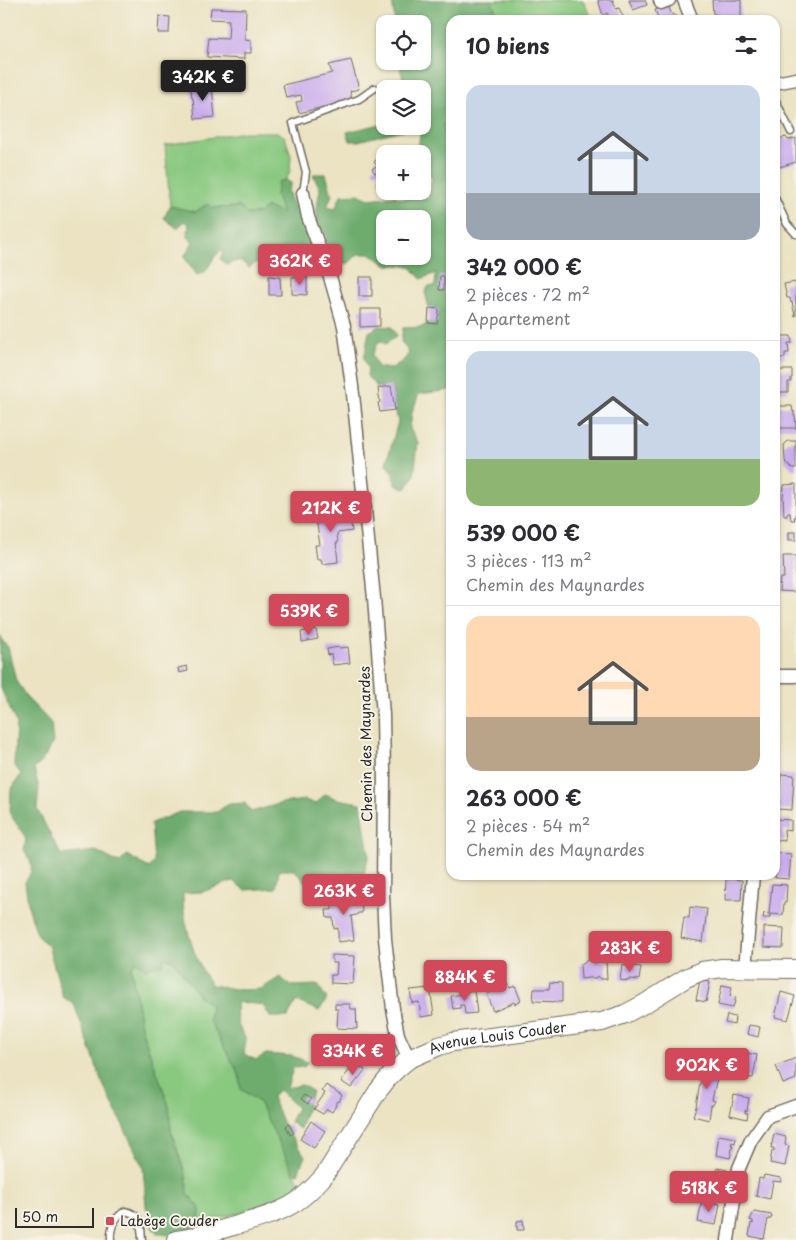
<!DOCTYPE html>
<html lang="fr">
<meta charset="utf-8">
<style>
body{margin:0;font-family:"Playpen Sans",sans-serif;background:#f2f2f3;color:#2b2b33;height:100vh;display:flex;flex-direction:column;font-size:19px;white-space:nowrap}
*{box-sizing:border-box;margin:0}
p{font-size:16px;color:#7c7c81}
.icon{flex:none;width:28px;height:28px;fill:none;stroke:currentColor;stroke-width:2;stroke-linecap:round;stroke-linejoin:round}
.map{position:relative;flex:1;overflow:hidden}
.drawer{position:absolute;left:446px;top:15px;width:334px;height:865px;display:flex;flex-direction:column;background:#fff;border-radius:15px;box-shadow:0 1px 4px #0004}
.drawer>*{flex:none}
.buttons{position:absolute;left:376px;top:15px;display:grid;gap:10px}
.buttons a{display:grid;place-items:center;width:55px;height:55px;border-radius:10px;background:#fff;box-shadow:0 1px 4px #0004;font-size:25px}
.scale{position:absolute;left:15px;bottom:12px;width:79px;box-sizing:border-box;padding-left:5px;border:2px solid #2b2b2b;border-top:0;font-size:14px;line-height:18px;white-space:nowrap;color:#2b2b2b;-webkit-text-stroke:4px #f7f3e8;paint-order:stroke}
.price{position:absolute;translate:-50% -42px;padding:0 11px;border-radius:5px;background:#d1495b;color:#fff;font-size:16px;line-height:32px;filter:drop-shadow(0 1px 2px #0008)}
.price::after{content:'';position:absolute;left:50%;top:30px;width:15px;height:11px;margin-left:-8px;background:inherit;clip-path:polygon(0 0,100% 0,50% 100%)}
.price.selected{background:#222;color:#fff}
ul{padding:0;list-style:none}
li{display:grid;align-content:center;gap:10px;height:265px;padding:0 20px}
li+li{border-top:1px solid #e1e1e2}
li span{display:grid;place-items:center;height:155px;border-radius:15px;color:#555}
li>.icon{margin-inline-start:auto}
span .icon{width:90px;height:90px;fill:#fffc;stroke-width:1}
li b{font-size:21px}
h2{display:flex;justify-content:space-between;align-items:center;height:60px;padding:0 20px;font-size:21px}
.map>svg:first-child{display:block}
.green{fill:#88c87f;stroke:#5a7a55}
.forest{fill:#6eac6e;stroke:#4c6c4c;fill-rule:evenodd}
.building{fill:#c9abed}
.lines{fill:none;stroke-linecap:round;stroke-linejoin:round}
.lane-casing{stroke:#6e6b60;stroke-width:9}
.street-casing{stroke:#6e6b60;stroke-width:15}
.secondary-casing{stroke:#6e6b60;stroke-width:20}
.lane{stroke:#fff;stroke-width:6}
.street{stroke:#fff;stroke-width:12}
.secondary{stroke:#fff;stroke-width:18}
.poi-dot{fill:#d1495b;stroke:#f7f3e8;stroke-width:2}
.labels{text-anchor:middle;stroke-width:4;stroke-linejoin:round;paint-order:stroke}
.street-label{font-size:14px;fill:#2b2b2b;stroke:#f7f3e8}
.poi-label{font-size:14px;fill:#2b2b2b;stroke:#f7f3e8;text-anchor:start}
</style>
<div class="map">
<svg width="796" height="1240" viewBox="0 0 796 1240">
<rect width="100%" height="100%" fill="#f7f3e8"/>
<filter id="ink" filterUnits="userSpaceOnUse"><feTurbulence type="fractalNoise" baseFrequency=".02" numOctaves="2"/><feDisplacementMap in="SourceGraphic" scale="10" xChannelSelector="R" yChannelSelector="G"/><feConvolveMatrix kernelMatrix="1 2 1 2 8 2 1 2 1" color-interpolation-filters="sRGB"/></filter>
<filter id="wash" filterUnits="userSpaceOnUse"><feTurbulence type="fractalNoise" baseFrequency=".0096" numOctaves="4" result="noise"/><feDisplacementMap in="SourceGraphic" scale="20" xChannelSelector="R" yChannelSelector="G"/><feGaussianBlur stdDeviation="1.12" result="paint"/><feColorMatrix in="noise" values="0 0 0 0 0 0 0 0 0 0 0 0 0 0 0 0 0 1.4 0 .05"/><feComposite in="paint" operator="in"/></filter>
<g filter="url(#wash)">
<rect width="100%" height="100%" fill="#ebe3c2"/>
<!-- green -->
<g class="green">
<path d="M 492,0 L 583,0 L 593,20 L 492,20 L 495,9 Z"/>
<path d="M 451,123 L 451,164 L 442,125 Z"/>
<path d="M 244,132 L 277,132 L 285,137 L 291,156 L 290,171 L 286,180 L 278,182 L 283,213 L 259,213 L 247,214 L 240,207 L 213,208 L 195,212 L 170,206 L 165,145 Z"/>
<path d="M 165,957 L 174,961 L 199,996 L 211,1006 L 209,1020 L 239,1074 L 241,1089 L 259,1102 L 301,1186 L 279,1197 L 240,1213 L 199,1222 L 200,1208 L 188,1194 L 186,1176 L 171,1131 L 169,1106 L 142,1031 L 131,968 L 136,961 L 152,966 L 162,965 Z"/>
</g>
<!-- forest -->
<g class="forest">
<path d="M 392,0 L 492,0 L 495,9 L 492,20 L 451,20 L 451,123 L 443,125 L 451,164 L 451,390 L 419,394 L 412,412 L 410,429 L 418,442 L 414,476 L 406,489 L 395,485 L 394,475 L 386,464 L 398,422 L 391,386 L 378,388 L 367,376 L 368,368 L 364,359 L 369,332 L 380,326 L 392,327 L 397,336 L 386,344 L 379,341 L 372,355 L 378,367 L 390,369 L 403,361 L 409,353 L 401,341 L 403,328 L 422,327 L 428,323 L 437,324 L 439,309 L 429,308 L 425,292 L 428,287 L 435,286 L 436,273 L 421,279 L 410,266 L 387,265 L 370,254 L 358,254 L 348,264 L 329,259 L 326,234 L 317,225 L 317,207 L 320,189 L 313,174 L 326,174 L 332,195 L 327,207 L 335,209 L 341,195 L 358,194 L 369,199 L 394,196 L 402,199 L 414,196 L 428,199 L 432,179 L 423,159 L 422,154 L 420,154 C 416,145 422,135 420,126 L 422,126 L 422,89 L 405,89 L 399,61 L 422,61 L 422,24 L 395,24 ZM 385,219 L 422,219 L 422,256 L 385,256 Z"/>
<path d="M 385,123 L 385,126 L 418,126 L 358,141 L 350,141 L 347,132 Z"/>
<path d="M 286,180 L 291,183 L 288,191 L 292,201 L 299,215 L 306,220 L 318,258 L 311,267 L 300,275 L 288,272 L 271,265 L 255,263 L 249,268 C 241,260 237,259 227,265 L 220,259 L 224,251 L 221,250 L 214,258 L 205,272 L 197,275 L 184,257 L 193,242 L 187,236 L 189,225 L 185,221 L 177,228 L 164,218 L 170,206 L 195,212 L 207,204 L 214,208 L 240,207 L 247,214 L 259,213 L 267,207 L 282,213 L 276,195 L 278,182 Z"/>
<path d="M 0,635 L 1,639 L 8,647 L 16,681 L 28,699 L 51,723 L 53,743 L 40,764 L 34,768 L 39,788 L 37,809 L 61,855 L 96,851 L 119,863 L 127,855 L 149,868 L 154,862 L 151,823 L 180,812 L 217,812 L 228,804 L 245,803 L 251,812 L 282,803 L 305,800 L 316,804 L 325,794 L 337,799 L 361,803 L 369,855 L 361,884 L 309,887 L 295,870 L 279,870 L 276,888 L 245,890 L 233,881 L 202,892 L 183,893 C 182,916 192,951 203,972 C 205,976 209,981 212,985 L 241,990 L 261,989 L 280,977 L 291,986 L 318,985 L 327,999 L 319,1011 L 296,1001 L 288,1017 L 270,1017 L 263,1005 L 238,1002 C 234,1016 238,1028 246,1039 L 244,1054 L 256,1060 L 266,1054 L 292,1056 L 308,1062 L 304,1067 L 293,1068 L 287,1088 L 302,1085 L 312,1091 L 300,1129 L 290,1122 L 297,1108 L 279,1090 L 272,1097 L 282,1122 L 305,1156 L 298,1173 L 294,1173 L 259,1102 L 241,1089 L 239,1074 L 209,1020 L 211,1006 L 199,996 L 174,961 L 165,957 L 162,965 L 152,966 L 147,970 L 136,961 L 131,968 L 142,1031 L 169,1106 L 171,1131 L 186,1176 L 188,1194 L 200,1208 L 199,1229 L 169,1235 L 157,1234 L 152,1228 L 146,1206 L 143,1167 L 103,1084 L 74,1004 L 63,997 L 48,945 L 38,937 L 29,909 L 25,882 C 34,870 33,863 24,851 L 26,838 L 10,814 L 11,790 L 21,774 L 14,765 L 16,723 L 0,686 Z"/>
</g>
<g id="blocks">
<!-- building -->
<g class="building">
<path d="M 598,0 L 613,0 L 616,9 L 619,8 L 625,20 L 610,20 L 607,13 L 603,15 Z"/>
<path d="M 629,0 L 645,0 L 647,5 L 633,10 Z"/>
<path d="M 712,0 L 741,0 L 741,18 L 719,17 L 719,15 L 713,14 Z"/>
<path d="M 668,5 L 672,15 L 674,14 L 677,20 L 664,20 L 663,19 L 659,20 L 655,10 Z"/>
<path d="M 211,8 L 246,9 L 245,40 L 251,41 L 251,53 L 244,53 L 244,59 L 207,57 L 209,38 L 228,39 L 229,20 L 210,19 Z"/>
<path d="M 159,16 L 170,17 L 169,33 L 158,33 Z"/>
<path d="M 351,60 L 359,89 L 350,91 L 352,100 L 299,113 L 296,102 L 302,101 L 301,95 L 286,98 L 283,85 L 332,73 L 329,65 Z"/>
<path d="M 212,86 L 215,117 L 195,119 L 193,98 L 192,98 L 191,88 Z"/>
<path d="M 786,137 L 788,140 L 796,138 L 796,162 L 776,168 L 775,166 L 775,144 L 779,143 L 778,139 Z"/>
<path d="M 377,159 L 380,163 L 385,159 L 385,181 L 382,184 L 378,179 L 382,176 L 378,171 L 375,173 L 372,169 L 377,165 L 374,162 Z"/>
<path d="M 269,276 L 280,277 L 281,295 L 269,295 Z"/>
<path d="M 440,276 L 444,276 L 444,290 L 439,290 Z"/>
<path d="M 292,277 L 307,277 L 307,295 L 292,294 Z"/>
<rect x="359" y="277" width="13" height="19"/>
<path d="M 796,282 L 796,316 L 795,316 L 792,302 L 791,303 L 790,298 L 787,298 L 784,284 Z"/>
<path d="M 429,308 L 439,309 L 437,324 L 428,323 Z"/>
<path d="M 360,309 L 380,309 L 380,326 L 360,327 Z"/>
<path d="M 775,336 L 791,336 L 792,343 L 788,343 L 789,353 L 785,353 L 785,358 L 775,358 Z"/>
<path d="M 775,370 L 792,370 L 792,378 L 791,378 L 791,382 L 788,382 L 788,392 L 775,392 Z"/>
<path d="M 391,386 L 395,410 L 380,412 L 378,403 L 380,402 L 378,388 Z"/>
<path d="M 775,406 L 792,406 L 793,412 L 794,411 L 794,416 L 795,416 L 796,428 L 775,428 Z"/>
<path d="M 788,441 L 796,441 L 796,469 L 792,469 L 785,461 L 784,445 Z"/>
<path d="M 796,484 L 796,517 L 794,517 L 795,520 L 791,520 L 790,513 L 787,513 L 787,516 L 784,516 L 783,497 L 784,485 Z"/>
<path d="M 349,508 L 352,531 L 337,533 L 338,543 L 336,543 L 338,562 L 322,564 L 321,559 L 317,559 L 315,545 L 320,545 L 315,512 Z"/>
<rect x="789" y="532" width="7" height="8"/>
<path d="M 783,556 L 796,556 L 795,592 L 779,591 L 780,578 L 784,578 Z"/>
<path d="M 316,629 L 318,639 L 302,642 L 301,632 Z"/>
<path d="M 339,647 L 339,648 L 348,647 L 350,663 L 333,665 L 331,654 L 328,655 L 327,649 Z"/>
<path d="M 187,666 L 188,671 L 179,673 L 178,668 Z"/>
<path d="M 781,774 L 794,775 L 792,810 L 777,809 L 775,807 L 775,804 L 779,803 Z"/>
<path d="M 775,819 L 791,820 L 791,831 L 784,830 L 785,841 L 775,840 Z"/>
<path d="M 776,853 L 791,854 L 789,879 L 775,878 Z"/>
<path d="M 726,879 L 742,880 L 741,900 L 725,900 Z"/>
<path d="M 772,884 L 787,885 L 786,903 L 784,902 L 783,915 L 770,914 L 770,918 L 763,918 L 764,913 L 769,914 Z"/>
<path d="M 332,897 L 361,898 L 362,913 L 358,913 L 357,915 L 351,916 L 354,940 L 338,942 L 338,928 L 334,929 L 333,918 L 327,918 L 326,910 L 332,910 Z"/>
<path d="M 690,907 L 707,909 L 703,942 L 681,938 L 684,917 L 689,918 Z"/>
<path d="M 764,927 L 784,928 L 783,948 L 764,947 Z"/>
<path d="M 613,948 L 626,951 L 626,958 L 613,957 Z"/>
<path d="M 332,955 L 355,956 L 353,984 L 331,983 L 331,975 L 336,975 L 337,963 L 332,963 Z"/>
<path d="M 598,958 L 602,962 L 606,962 L 607,979 L 600,979 L 597,976 L 595,979 L 592,979 L 590,977 L 589,978 L 581,979 L 580,964 L 583,964 L 588,959 L 594,963 Z"/>
<path d="M 622,965 L 641,967 L 639,980 L 629,979 L 629,981 L 620,980 Z"/>
<path d="M 700,980 L 710,982 L 706,1002 L 696,1000 Z"/>
<path d="M 550,982 L 562,983 L 562,1002 L 533,1001 L 534,989 L 549,989 Z"/>
<path d="M 508,984 L 510,988 L 515,986 L 521,1001 L 515,1004 L 514,1002 L 493,1011 L 486,994 Z"/>
<path d="M 722,985 L 732,987 L 730,996 L 736,997 L 733,1008 L 718,1005 Z"/>
<path d="M 430,988 L 434,1015 L 421,1017 L 419,1002 L 412,1003 L 410,990 Z"/>
<path d="M 474,990 L 477,1013 L 465,1014 L 464,1005 L 460,1005 L 460,1008 L 453,1009 L 451,996 L 467,993 L 467,991 Z"/>
<path d="M 781,992 L 795,996 L 788,1020 L 775,1017 Z"/>
<path d="M 335,1004 L 350,1004 L 351,1009 L 356,1009 L 357,1029 L 337,1028 L 338,1009 L 335,1009 Z"/>
<path d="M 727,1015 L 735,1017 L 734,1025 L 725,1023 Z"/>
<path d="M 749,1025 L 760,1027 L 758,1037 L 747,1034 Z"/>
<path d="M 343,1040 L 361,1040 L 360,1052 L 343,1052 L 343,1049 L 338,1049 L 338,1044 L 343,1044 Z"/>
<path d="M 742,1052 L 757,1055 L 753,1078 L 738,1076 Z"/>
<path d="M 713,1058 L 721,1060 L 712,1100 L 715,1101 L 713,1105 L 711,1105 L 709,1120 L 693,1116 L 696,1107 L 700,1083 L 703,1078 L 705,1072 L 703,1071 L 706,1063 L 711,1064 Z"/>
<path d="M 796,1058 L 796,1079 L 783,1084 L 776,1066 Z"/>
<path d="M 355,1063 L 365,1070 L 351,1088 L 341,1081 Z"/>
<path d="M 326,1085 L 342,1095 L 339,1102 L 338,1101 L 335,1105 L 336,1105 L 332,1112 L 327,1109 L 323,1114 L 314,1109 L 325,1093 L 322,1091 Z"/>
<path d="M 304,1095 L 311,1099 L 308,1104 L 301,1099 Z"/>
<path d="M 734,1095 L 749,1098 L 747,1111 L 745,1110 L 745,1113 L 748,1113 L 747,1119 L 730,1115 Z"/>
<path d="M 311,1121 L 325,1131 L 314,1148 L 300,1139 Z"/>
<path d="M 289,1124 L 294,1133 L 290,1135 L 286,1126 Z"/>
<path d="M 774,1134 L 786,1137 L 785,1145 L 789,1146 L 785,1166 L 770,1163 L 772,1151 L 774,1151 L 774,1148 L 771,1148 Z"/>
<path d="M 719,1135 L 736,1138 L 735,1143 L 732,1142 L 731,1145 L 733,1145 L 730,1158 L 716,1155 Z"/>
<path d="M 717,1168 L 727,1170 L 725,1181 L 726,1184 L 724,1186 L 723,1191 L 712,1189 L 711,1193 L 698,1191 L 699,1185 L 707,1187 L 711,1174 L 716,1175 Z"/>
<path d="M 764,1175 L 781,1178 L 781,1182 L 773,1181 L 770,1199 L 756,1196 L 759,1178 L 763,1179 Z"/>
<path d="M 702,1200 L 720,1204 L 716,1225 L 698,1222 Z"/>
<path d="M 754,1212 L 772,1215 L 771,1219 L 768,1219 L 764,1239 L 749,1236 L 751,1223 L 753,1224 L 753,1221 L 750,1220 Z"/>
<path d="M 523,1220 L 524,1230 L 517,1230 L 517,1221 Z"/>
</g>
</g>
</g>
<g filter="url(#ink)">
<use href="#blocks" fill-opacity="0" stroke="#6e6b60" stroke-width="1"/>
<g class="lines">
<defs>
<g id="lane">
<path d="M 775,99 L 791,132"/>
<path d="M 303,193 L 306,172 L 293,123 L 359,99 L 375,88"/>
<path d="M 775,198 L 787,224 L 796,234"/>
<path d="M 111,1240 C 110,1227 114,1218 125,1211 C 142,1214 141,1226 142,1240"/>
</g>
<g id="street">
<path d="M 660,0 L 661,3 L 669,0"/>
<path d="M 684,0 L 692,20"/>
<path d="M 775,83 L 796,79"/>
<path d="M 303,193 L 308,217 L 330,277 L 344,326 L 353,394 L 374,598 L 383,715 L 384,772 L 383,895 L 385,939 L 393,1009 L 398,1035 L 409,1059"/>
<path d="M 775,676 L 796,676"/>
<path d="M 745,969 L 753,875"/>
<path d="M 728,1240 L 739,1168 L 751,1140 L 768,1116 L 796,1106"/>
</g>
<g id="secondary">
<path id="s1" d="M 176,1240 C 197,1237 217,1231 237,1225 C 257,1219 278,1214 296,1202 C 307,1195 315,1186 324,1176 L 378,1091 L 389,1077 L 398,1068 L 409,1059 L 439,1046 L 453,1042 L 602,1022 L 625,1014 L 644,1004 L 686,978 L 702,971 L 722,968 L 796,969"/>
</g>
</defs>
<!-- lane casing -->
<use href="#lane" class="lane-casing"/>
<!-- street casing -->
<use href="#street" class="street-casing"/>
<!-- secondary casing -->
<use href="#secondary" class="secondary-casing"/>
<!-- lane -->
<use href="#lane" class="lane"/>
<!-- street -->
<use href="#street" class="street"/>
<!-- secondary -->
<use href="#secondary" class="secondary"/>
</g>
</g>
<!-- markers -->
<rect class="poi-dot" x="105" y="1216" width="10" height="10" rx="2.5"/>
<g class="labels">
<!-- street labels -->
<g class="street-label">
<text transform="translate(366 744) rotate(-91)" y="5">Chemin des Maynardes</text>
<text dy="5" stroke="none"><textPath href="#s1" startOffset="402">Avenue Louis Couder</textPath></text>
</g>
<!-- poi labels -->
<g class="poi-label">
<text x="120" y="1226">Labège Couder</text>
</g>
</g>
</svg>
<div class="buttons">
<a><svg class="icon" aria-label="locate" viewBox="0 0 24 24"><circle cx="12" cy="12" r="6"/><path d="M12 2v4M12 18v4M2 12h4M18 12h4"/></svg></a>
<a><svg class="icon" aria-label="layers" viewBox="0 0 24 24"><path d="M12 4l9 5-9 5-9-5zM3 14l9 5 9-5"/></svg></a>
<a>+</a>
<a>−</a>
</div>
<div class="scale">50 m</div>
<b class="price selected" style="left:203px;top:102px">342K €</b>
<b class="price" style="left:300px;top:286px">362K €</b>
<b class="price" style="left:331px;top:533px">212K €</b>
<b class="price" style="left:309px;top:636px">539K €</b>
<b class="price" style="left:344px;top:916px">263K €</b>
<b class="price" style="left:630px;top:973px">283K €</b>
<b class="price" style="left:465px;top:1002px">884K €</b>
<b class="price" style="left:353px;top:1076px">334K €</b>
<b class="price" style="left:707px;top:1090px">902K €</b>
<b class="price" style="left:709px;top:1213px">518K €</b>
<section class="drawer">
<h2>10 biens<svg class="icon" aria-label="filters" viewBox="0 0 24 24"><path d="M4 7h16M4 17h16"/><circle cx="9" cy="7" r="2"/><circle cx="15" cy="17" r="2"/></svg></h2>
<ul>
<li><span style="background:linear-gradient(#c9d6e8 70%,#9aa5b1 0)"><svg class="icon" aria-label="home" viewBox="0 0 24 24"><path d="M3 11l9-7 9 7M6 9v11h12V9"/></svg></span><div><b>342 000 €</b><p>2 pièces · 72 m²</p><p>Appartement</p></div></li>
<li><span style="background:linear-gradient(#c9d6e8 70%,#8fb573 0)"><svg class="icon" aria-label="home" viewBox="0 0 24 24"><path d="M3 11l9-7 9 7M6 9v11h12V9"/></svg></span><div><b>539 000 €</b><p>3 pièces · 113 m²</p><p>Chemin des Maynardes</p></div></li>
<li><span style="background:linear-gradient(#ffd9b3 65%,#b9a48a 0)"><svg class="icon" aria-label="home" viewBox="0 0 24 24"><path d="M3 11l9-7 9 7M6 9v11h12V9"/></svg></span><div><b>263 000 €</b><p>2 pièces · 54 m²</p><p>Chemin des Maynardes</p></div></li>
</ul>
</section>
</div>
